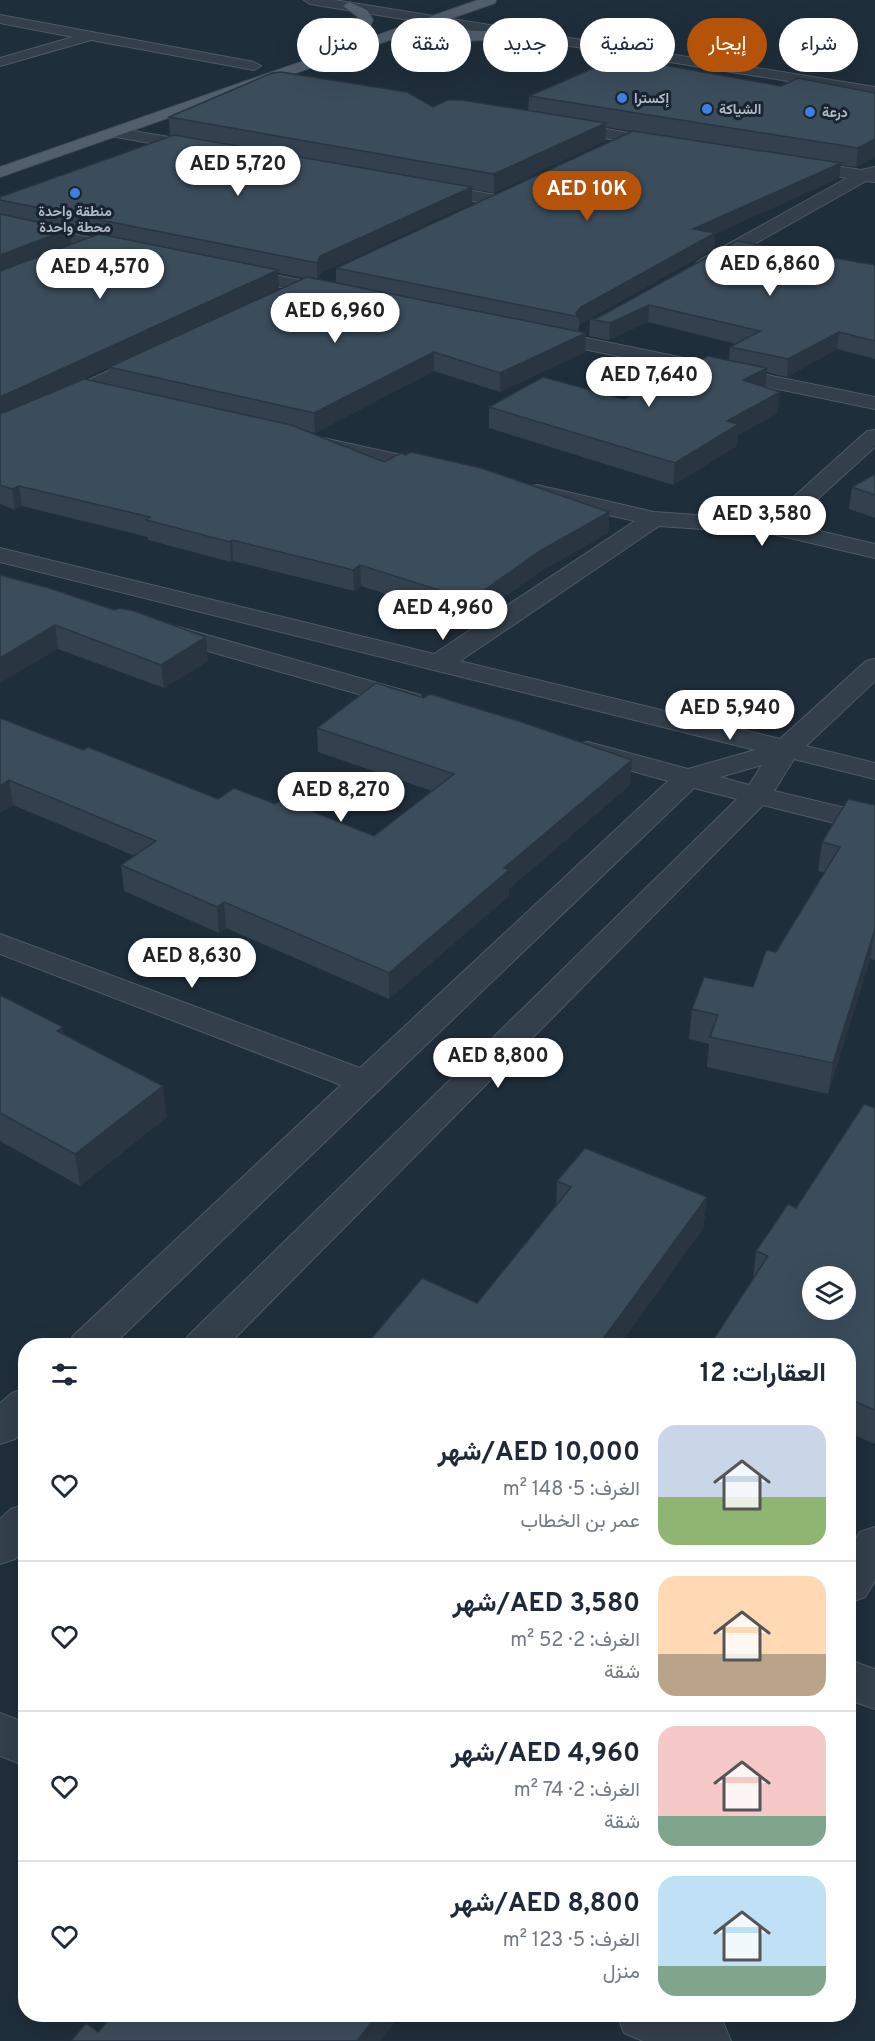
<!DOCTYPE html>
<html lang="ar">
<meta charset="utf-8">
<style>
body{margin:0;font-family:Overpass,Vazirmatn,sans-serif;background:#f6f6f7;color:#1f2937;direction:rtl;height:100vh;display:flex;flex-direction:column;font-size:22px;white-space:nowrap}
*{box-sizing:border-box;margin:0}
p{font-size:20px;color:#747a83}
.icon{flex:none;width:33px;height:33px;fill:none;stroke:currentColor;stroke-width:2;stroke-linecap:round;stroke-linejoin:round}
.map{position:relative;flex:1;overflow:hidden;direction:ltr}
.drawer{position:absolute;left:18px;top:1338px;width:838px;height:684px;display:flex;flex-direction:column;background:#fff;border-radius:24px;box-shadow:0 6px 24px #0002;direction:rtl}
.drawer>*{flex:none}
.guide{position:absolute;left:18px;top:18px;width:840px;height:54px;direction:rtl;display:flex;gap:12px}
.fabs{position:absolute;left:802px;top:1266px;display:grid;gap:12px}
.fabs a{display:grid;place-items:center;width:54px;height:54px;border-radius:50%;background:#fff;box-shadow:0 6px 24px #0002;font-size:30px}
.price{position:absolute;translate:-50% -51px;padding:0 14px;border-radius:21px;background:#fff;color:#222;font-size:20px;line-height:39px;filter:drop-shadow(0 2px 3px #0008)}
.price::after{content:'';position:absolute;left:50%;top:36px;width:18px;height:14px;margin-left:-9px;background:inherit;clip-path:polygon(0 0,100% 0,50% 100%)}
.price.active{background:#b45309;color:#fff}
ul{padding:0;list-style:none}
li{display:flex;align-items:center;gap:18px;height:150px;padding:0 30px}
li+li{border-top:2px solid #e0e1e3}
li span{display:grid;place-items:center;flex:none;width:168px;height:120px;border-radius:18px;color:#555}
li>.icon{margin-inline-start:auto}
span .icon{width:72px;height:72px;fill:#fffc;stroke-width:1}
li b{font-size:26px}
h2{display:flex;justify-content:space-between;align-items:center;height:72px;padding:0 30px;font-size:26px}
.chip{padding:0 21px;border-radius:27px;background:#fff;box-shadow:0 6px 24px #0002;font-size:21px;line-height:54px}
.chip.active{background:#b45309;color:#fff}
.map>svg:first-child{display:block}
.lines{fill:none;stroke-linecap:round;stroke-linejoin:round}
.minor-casing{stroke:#4e5a66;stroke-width:2}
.major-casing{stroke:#3f4b58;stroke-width:2}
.minor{fill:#333f4b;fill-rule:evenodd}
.major{fill:#515e6c;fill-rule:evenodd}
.wall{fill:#33414e;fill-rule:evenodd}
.shaded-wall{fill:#293540}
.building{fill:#3b4c5b;stroke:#293540;stroke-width:1.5;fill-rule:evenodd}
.shop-dot{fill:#3f7fe0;stroke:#192430;stroke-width:2}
.labels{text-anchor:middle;stroke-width:6;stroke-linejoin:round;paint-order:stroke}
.far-poi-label{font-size:14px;font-weight:bold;fill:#aebac8;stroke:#192430;text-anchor:start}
</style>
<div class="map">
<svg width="875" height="2041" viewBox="0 0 875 2041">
<rect width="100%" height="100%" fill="#1f2e3b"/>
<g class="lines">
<defs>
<g id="minor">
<path d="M 304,0 L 334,0 L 875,87 L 875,95 L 310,4 Z"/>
<path d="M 0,15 L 254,62 L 261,66 L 254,70 L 91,40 L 0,66 L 0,58 L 73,37 L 0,23 Z"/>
<path d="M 563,122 L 666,139 L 674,144 L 666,149 L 558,130 L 555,127 Z"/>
<path d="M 116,128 L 204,143 L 212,148 L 204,153 L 111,136 L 108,133 Z"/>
<path d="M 797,160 L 861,170 L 875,167 L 875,182 L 866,181 L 710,269 L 698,269 L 695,265 L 698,261 L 847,178 L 791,168 L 789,165 Z"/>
<path d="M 427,183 L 496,195 L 504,200 L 496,205 L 421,192 L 419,188 L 421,184 Z"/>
<path d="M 0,218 L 124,245 L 130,246 L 133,250 L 130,254 L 124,255 L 0,228 Z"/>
<path d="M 234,267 L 336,287 L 343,289 L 345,293 L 343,297 L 336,299 L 228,276 L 225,272 L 228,268 Z"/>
<path d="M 542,329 L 875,397 L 875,409 L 535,339 L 532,335 L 535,331 Z"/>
<path d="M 150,352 L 157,354 L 160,358 L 157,362 L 0,434 L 0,420 Z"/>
<path d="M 875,430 L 875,447 L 790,524 L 875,544 L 875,558 L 773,534 L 659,526 L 460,661 L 780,739 L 866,661 L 875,659 L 875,681 L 806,746 L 875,763 L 875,779 L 794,759 L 774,791 L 875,815 L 875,833 L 763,805 L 227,1346 L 183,1346 L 188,1336 L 737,799 L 694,788 L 112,1346 L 68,1346 L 73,1336 L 341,1085 L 0,954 L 0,934 L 360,1068 L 668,781 L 578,756 L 574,750 L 578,744 L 588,742 L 688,769 L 755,750 L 0,562 L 0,548 L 434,654 L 635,521 L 529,497 L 526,492 L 529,487 L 537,485 L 654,512 L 768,520 L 867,431 ZM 762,765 L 749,785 L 720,777 Z"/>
<path d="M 314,436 L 442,464 L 445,469 L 442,474 L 434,476 L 306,447 L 303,442 L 306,437 Z"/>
<path d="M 164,623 L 420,695 L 424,701 L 420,707 L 411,709 L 155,636 L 151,631 L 155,626 Z"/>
<path d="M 26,1388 L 26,1429 L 15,1439 L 0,1444 L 0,1403 L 12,1393 Z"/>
<path d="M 26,1504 L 26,1549 L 15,1559 L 0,1564 L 0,1519 L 11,1509 Z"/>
<path d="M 875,1527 L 875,1581 L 865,1597 L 849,1603 L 849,1548 L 860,1532 Z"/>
<path d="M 849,1660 L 875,1669 L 875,1709 L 849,1700 Z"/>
<path d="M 0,1713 L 26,1723 L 26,1766 L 0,1756 Z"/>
<path d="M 617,2014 L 705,2014 L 723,2022 L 731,2041 L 643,2041 L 624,2033 Z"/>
</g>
<g id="major">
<path d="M 478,0 L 496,0 L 495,3 L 0,177 L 0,167 Z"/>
<path d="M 349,2 L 367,10 L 373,20 L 368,30 L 363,31 L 356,27 L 359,20 L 357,16 L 343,6 Z"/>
<path d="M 462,31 L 527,31 L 534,35 L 527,39 L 413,42 L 406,38 L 413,34 Z"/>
</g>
</defs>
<!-- minor casing -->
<use href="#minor" class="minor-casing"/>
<!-- major casing -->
<use href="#major" class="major-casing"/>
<!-- minor -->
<use href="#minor" class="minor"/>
<!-- major -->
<use href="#major" class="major"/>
</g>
<!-- wall -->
<g class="wall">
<path d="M 781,86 L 875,93 L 875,157 L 856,167 L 841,165 L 839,178 L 715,234 L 714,249 L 580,324 L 579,326 L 578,332 L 586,333 L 585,352 L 500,392 L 434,371 L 315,433 L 303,430 L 384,462 L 609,512 L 608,533 L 540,572 L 470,621 L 361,586 L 354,591 L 233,561 L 231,562 L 148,540 L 148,537 L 22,506 L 15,510 L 0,504 L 0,197 L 173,135 L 170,135 L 169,117 L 433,107 L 528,111 L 529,96 ZM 606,127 L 632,131 L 336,268 L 336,283 L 318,279 L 321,273 L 472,203 L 472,189 L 494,193 L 605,141 ZM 71,231 L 96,236 L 72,244 ZM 278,273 L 304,278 L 109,367 L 111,385 L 81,380 L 279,288 Z"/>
<path d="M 737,241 L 875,265 L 875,359 L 837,349 L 787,377 L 766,372 L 765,387 L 778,413 L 738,435 L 737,446 L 673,485 L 489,428 L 489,407 L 624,399 L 729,360 L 730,347 L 736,344 L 648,322 L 609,340 L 589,336 L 590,319 L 597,318 Z"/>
<path d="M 875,474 L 875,518 L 849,509 L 852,487 Z"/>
<path d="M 0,575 L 208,661 L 164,688 L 58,649 Z"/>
<path d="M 0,718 L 83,750 L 218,799 L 275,804 L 374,836 L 432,791 L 318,752 L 317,728 L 630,785 L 509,889 L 509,896 L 389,999 L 226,928 L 219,933 L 124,891 L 121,865 L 135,856 L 13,805 L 0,813 Z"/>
<path d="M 875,805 L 875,960 L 870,959 L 828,1094 L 707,1067 L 709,1044 L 689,1039 L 692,1009 L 753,987 L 776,952 L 825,873 L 818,871 L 822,842 Z"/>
<path d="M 0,995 L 64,1034 L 167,1117 L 80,1186 L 0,1141 Z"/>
<path d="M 875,1108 L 875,1444 L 849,1433 L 849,1346 L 753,1279 L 756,1251 L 796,1208 Z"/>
<path d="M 557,1181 L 707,1197 L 703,1229 L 477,1303 L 556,1206 Z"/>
</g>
<!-- shaded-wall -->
<g class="shaded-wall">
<path d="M 606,123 L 605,141 L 494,193 L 494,174 Z"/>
<path d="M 875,139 L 875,157 L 856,167 L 858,148 Z"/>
<path d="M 841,163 L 839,178 L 715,234 L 714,249 L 580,324 L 579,326 L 579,317 L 576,313 L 581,307 L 693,229 Z"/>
<path d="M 472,187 L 472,203 L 321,273 L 317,281 L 317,263 L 320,256 Z"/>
<path d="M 70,229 L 72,246 L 0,274 L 0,255 Z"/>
<path d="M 278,270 L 279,288 L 0,418 L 0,397 Z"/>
<path d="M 649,305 L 648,322 L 609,340 L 610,323 Z"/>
<path d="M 839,332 L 837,349 L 787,377 L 788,359 Z"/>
<path d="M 586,333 L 585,352 L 500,392 L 500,373 Z"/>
<path d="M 434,352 L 434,371 L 315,433 L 314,413 Z"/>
<path d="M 767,368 L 765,389 L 743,380 Z"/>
<path d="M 780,392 L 778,413 L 738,435 L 737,446 L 673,485 L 675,463 L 727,421 Z"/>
<path d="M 19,486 L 22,506 L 15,510 L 12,489 Z"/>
<path d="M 609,512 L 608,533 L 540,572 L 470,621 L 470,600 L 540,551 Z"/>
<path d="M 232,540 L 233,561 L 231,562 L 230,542 Z"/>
<path d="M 360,565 L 361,586 L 354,591 L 353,570 Z"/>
<path d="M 55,625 L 58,649 L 0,683 L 0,658 Z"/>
<path d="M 206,637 L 208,661 L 164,688 L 161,665 Z"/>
<path d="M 632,760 L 630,785 L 509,889 L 509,896 L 389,999 L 389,973 L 504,868 Z"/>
<path d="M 9,780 L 13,805 L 0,813 L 0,786 Z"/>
<path d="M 224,902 L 226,928 L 219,933 L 217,907 Z"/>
<path d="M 875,929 L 870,959 L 828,1094 L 833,1063 Z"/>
<path d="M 63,1027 L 67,1059 L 57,1031 Z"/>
<path d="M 163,1086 L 167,1117 L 80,1186 L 75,1154 Z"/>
<path d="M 707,1197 L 703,1229 L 619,1346 L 598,1346 Z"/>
<path d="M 378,2014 L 401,2014 L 381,2041 L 357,2041 Z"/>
</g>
<!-- building -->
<g class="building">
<path d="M 619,57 L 781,86 L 798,78 L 875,93 L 875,139 L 858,148 L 529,96 Z"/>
<path d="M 281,72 L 407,92 L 433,107 L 448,100 L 462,100 L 606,123 L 494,174 L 169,117 L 272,73 Z"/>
<path d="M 633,131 L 841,163 L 693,229 L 715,233 L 581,307 L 576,313 L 579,317 L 336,268 Z"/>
<path d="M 174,135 L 472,187 L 320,256 L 317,263 L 0,200 L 0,197 Z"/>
<path d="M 0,214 L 70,229 L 0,255 Z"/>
<path d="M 99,234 L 278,270 L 0,397 L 0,271 Z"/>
<path d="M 737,241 L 875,265 L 875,341 L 839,332 L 788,359 L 730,347 L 760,331 L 649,305 L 610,323 L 590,319 L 597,318 Z"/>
<path d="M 307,277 L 586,333 L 500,373 L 434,352 L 314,413 L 109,367 Z"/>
<path d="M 708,356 L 767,368 L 743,380 L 780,392 L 727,421 L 739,424 L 675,463 L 489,407 L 543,377 L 624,399 Z"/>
<path d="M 84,379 L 291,425 L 384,462 L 401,453 L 406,455 L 411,452 L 481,468 L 609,512 L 540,551 L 470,600 L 360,565 L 353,570 L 232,540 L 230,542 L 146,520 L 150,517 L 19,486 L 12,489 L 0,485 L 0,414 Z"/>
<path d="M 875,474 L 875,495 L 852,487 Z"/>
<path d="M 0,575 L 49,588 L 114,610 L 120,608 L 134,611 L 206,637 L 161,665 L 55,625 L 0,658 Z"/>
<path d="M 376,683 L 424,698 L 430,694 L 522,722 L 632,760 L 504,868 L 509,870 L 389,973 L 224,902 L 217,907 L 121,865 L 156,841 L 9,780 L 0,786 L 0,718 L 83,750 L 88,747 L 218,799 L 234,788 L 275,804 L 282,799 L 374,836 L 454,774 L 317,728 Z"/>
<path d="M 848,799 L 875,805 L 875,929 L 833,1063 L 710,1037 L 718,1015 L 692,1009 L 704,977 L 753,987 L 766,950 L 776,952 L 840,847 L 822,842 Z"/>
<path d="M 0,995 L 63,1027 L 57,1031 L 163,1086 L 75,1154 L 0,1113 Z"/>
<path d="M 864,1104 L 875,1108 L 875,1410 L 849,1399 L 849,1346 L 709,1346 L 768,1256 L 756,1251 L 788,1204 L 796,1208 ZM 813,1276 L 846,1276 L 846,1310 L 813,1310 Z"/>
<path d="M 585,1148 L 707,1197 L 598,1346 L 365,1346 L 422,1278 L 477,1303 L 571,1187 L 557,1181 Z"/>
<path d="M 114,2014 L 378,2014 L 357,2041 L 71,2041 L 86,2023 L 98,2032 Z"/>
</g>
<!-- markers -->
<g class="shop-dot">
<circle cx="622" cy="98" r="6"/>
<circle cx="707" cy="109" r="6"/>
<circle cx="810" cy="112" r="6"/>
<circle cx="75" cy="193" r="6"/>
</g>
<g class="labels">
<!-- far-poi labels -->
<g class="far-poi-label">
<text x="634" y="103">إكسترا</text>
<text x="719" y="114">الشياكة</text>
<text x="822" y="117">درعة</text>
<text x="75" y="216" text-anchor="middle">منطقة واحدة<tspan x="75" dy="16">محطة واحدة</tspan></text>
</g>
</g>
</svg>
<div class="fabs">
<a><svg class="icon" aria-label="layers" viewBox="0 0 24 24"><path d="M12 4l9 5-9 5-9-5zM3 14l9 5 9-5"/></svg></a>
</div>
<b class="price" style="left:238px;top:197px">AED 5,720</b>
<b class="price active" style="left:587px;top:222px">AED 10K</b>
<b class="price" style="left:770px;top:297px">AED 6,860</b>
<b class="price" style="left:100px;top:300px">AED 4,570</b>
<b class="price" style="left:335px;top:344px">AED 6,960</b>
<b class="price" style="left:649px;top:408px">AED 7,640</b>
<b class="price" style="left:762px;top:547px">AED 3,580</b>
<b class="price" style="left:443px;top:641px">AED 4,960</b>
<b class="price" style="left:730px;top:741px">AED 5,940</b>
<b class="price" style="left:341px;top:823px">AED 8,270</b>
<b class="price" style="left:192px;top:989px">AED 8,630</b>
<b class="price" style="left:498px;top:1089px">AED 8,800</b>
<div class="guide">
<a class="chip">شراء</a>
<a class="chip active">إيجار</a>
<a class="chip">تصفية</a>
<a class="chip">جديد</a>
<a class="chip">شقة</a>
<a class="chip">منزل</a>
</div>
<section class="drawer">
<h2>العقارات: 12<svg class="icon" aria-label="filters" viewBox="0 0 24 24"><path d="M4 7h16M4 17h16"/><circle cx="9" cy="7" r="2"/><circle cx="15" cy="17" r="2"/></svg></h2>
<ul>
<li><span style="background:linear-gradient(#c9d6e8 60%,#8fb573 0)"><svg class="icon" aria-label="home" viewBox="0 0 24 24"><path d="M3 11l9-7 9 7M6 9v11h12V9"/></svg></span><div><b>AED 10,000/شهر</b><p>الغرف: 5 · 148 m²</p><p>عمر بن الخطاب</p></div><svg class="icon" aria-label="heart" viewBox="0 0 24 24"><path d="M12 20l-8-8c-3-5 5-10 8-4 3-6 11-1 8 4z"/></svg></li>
<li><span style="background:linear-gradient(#ffd9b3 65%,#b9a48a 0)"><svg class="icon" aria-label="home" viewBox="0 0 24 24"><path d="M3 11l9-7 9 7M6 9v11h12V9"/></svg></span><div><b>AED 3,580/شهر</b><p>الغرف: 2 · 52 m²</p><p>شقة</p></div><svg class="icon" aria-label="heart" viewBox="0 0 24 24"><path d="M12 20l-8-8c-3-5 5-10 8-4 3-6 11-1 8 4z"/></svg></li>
<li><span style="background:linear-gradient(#f6c9c9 75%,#7fa58c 0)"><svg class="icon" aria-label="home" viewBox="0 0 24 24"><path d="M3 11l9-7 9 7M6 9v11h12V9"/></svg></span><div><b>AED 4,960/شهر</b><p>الغرف: 2 · 74 m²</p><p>شقة</p></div><svg class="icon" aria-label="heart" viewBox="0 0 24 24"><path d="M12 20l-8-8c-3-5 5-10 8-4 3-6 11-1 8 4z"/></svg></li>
<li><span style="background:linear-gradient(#bfe0f5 75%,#7fa58c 0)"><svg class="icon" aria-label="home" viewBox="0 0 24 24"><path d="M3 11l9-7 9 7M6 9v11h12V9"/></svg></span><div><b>AED 8,800/شهر</b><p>الغرف: 5 · 123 m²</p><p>منزل</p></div><svg class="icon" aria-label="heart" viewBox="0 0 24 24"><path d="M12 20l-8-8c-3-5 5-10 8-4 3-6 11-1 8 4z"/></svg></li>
</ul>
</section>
</div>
